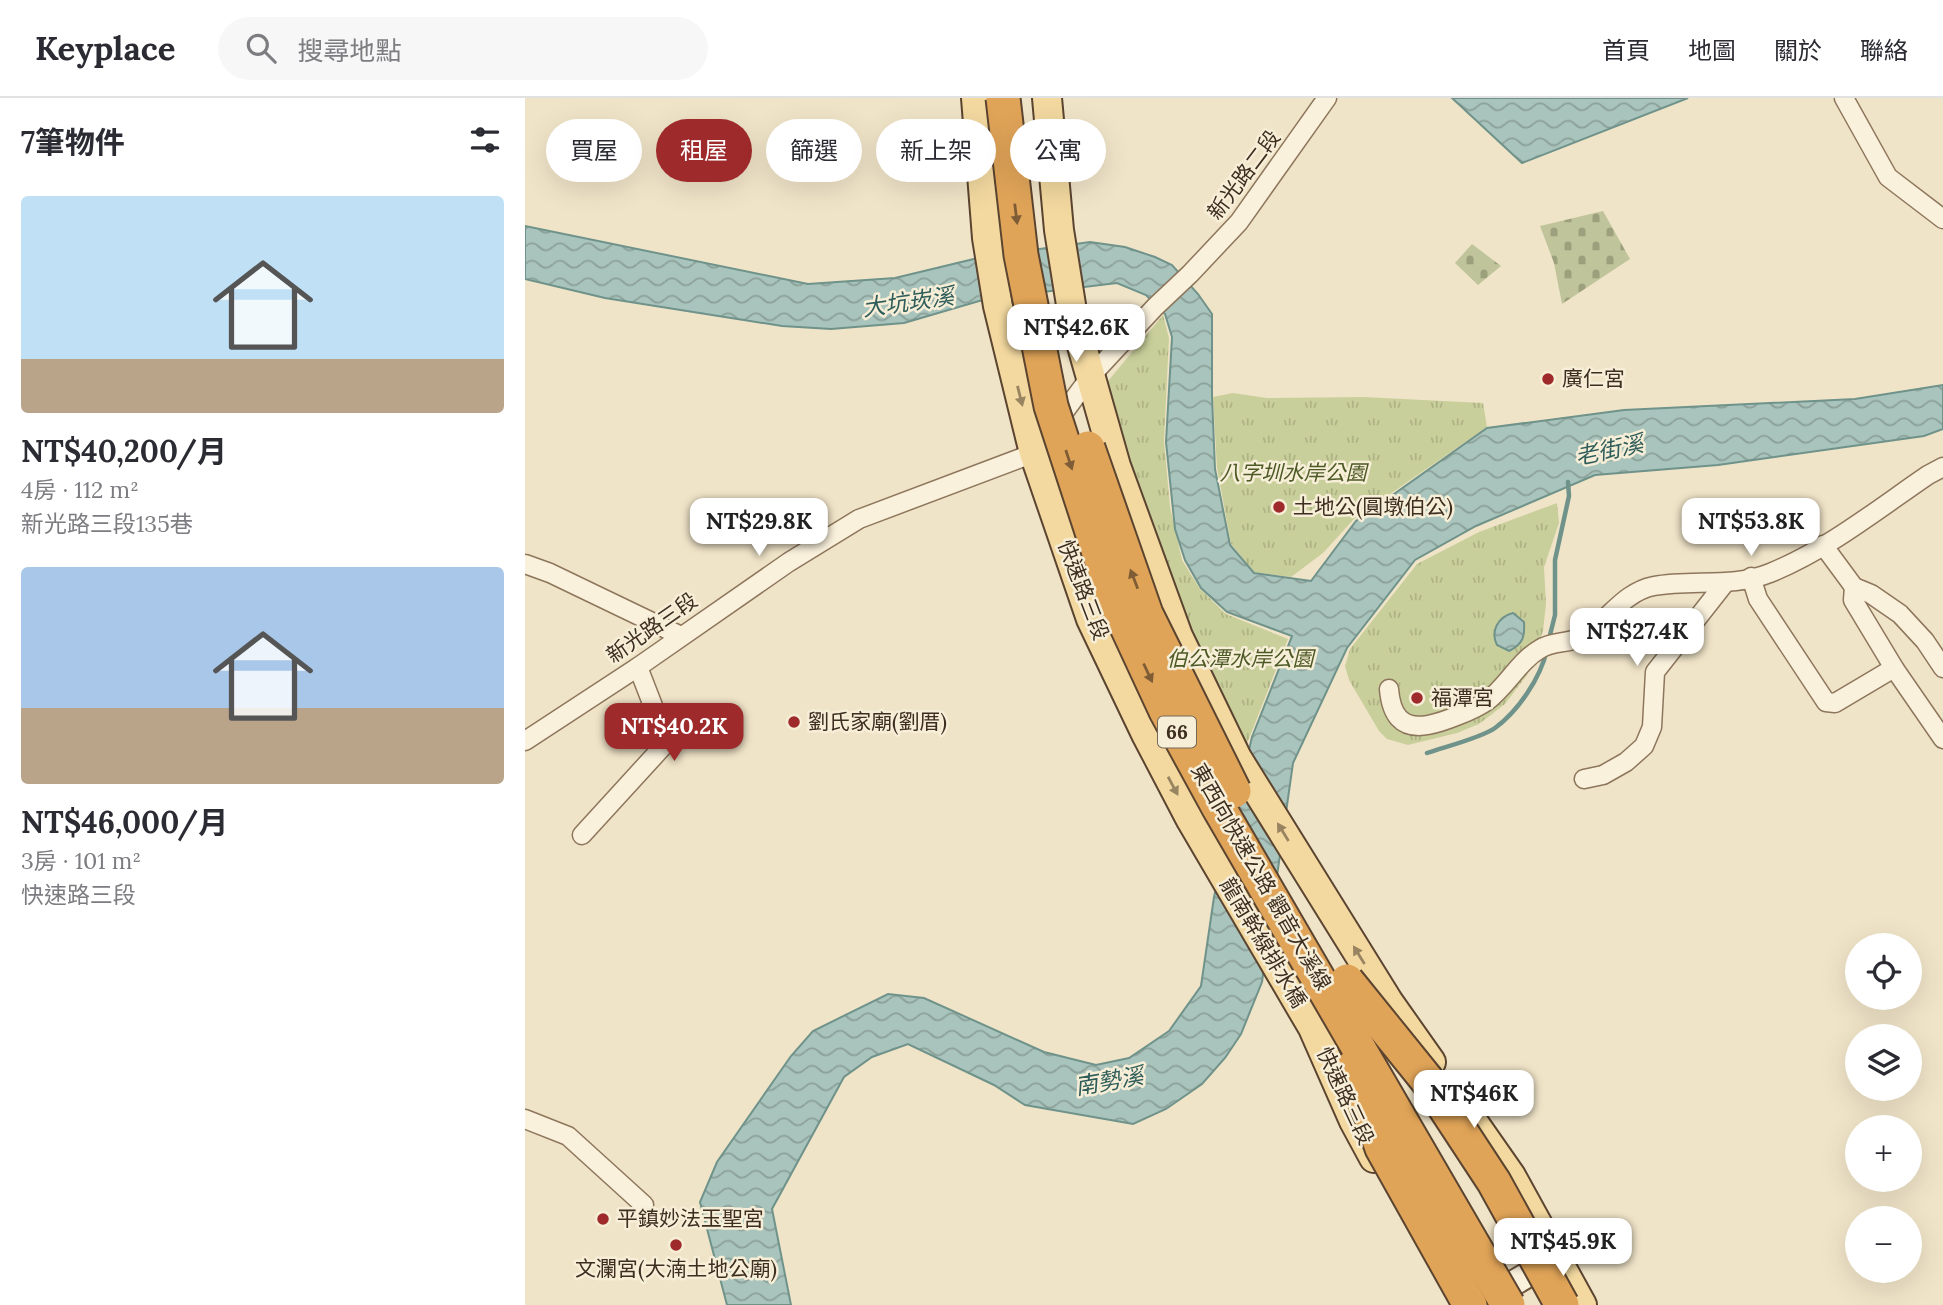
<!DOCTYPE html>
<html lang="zh-TW">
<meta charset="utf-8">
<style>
body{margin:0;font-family:Lora,"Noto Sans TC",serif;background:#f7f7f7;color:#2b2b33;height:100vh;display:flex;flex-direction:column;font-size:26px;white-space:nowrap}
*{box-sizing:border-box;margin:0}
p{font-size:23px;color:#7c7c81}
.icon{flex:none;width:38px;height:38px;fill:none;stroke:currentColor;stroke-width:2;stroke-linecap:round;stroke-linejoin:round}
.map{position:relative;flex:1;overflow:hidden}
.details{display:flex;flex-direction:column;background:#fff;width:525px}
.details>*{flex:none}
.top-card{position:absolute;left:21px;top:21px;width:665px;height:63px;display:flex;gap:14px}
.controls{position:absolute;left:1320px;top:835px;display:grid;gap:14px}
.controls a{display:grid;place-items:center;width:77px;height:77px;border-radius:50%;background:#fff;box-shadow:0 7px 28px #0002;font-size:35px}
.price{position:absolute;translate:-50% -60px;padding:0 16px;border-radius:14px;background:#fff;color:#222;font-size:23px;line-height:46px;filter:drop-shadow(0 2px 4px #0008)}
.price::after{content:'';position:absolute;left:50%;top:42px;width:21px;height:16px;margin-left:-10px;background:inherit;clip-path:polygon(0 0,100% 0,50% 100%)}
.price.on{background:#9e2a2b;color:#fff}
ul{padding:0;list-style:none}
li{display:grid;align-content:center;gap:14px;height:371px;padding:0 21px}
li span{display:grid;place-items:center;height:217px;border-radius:7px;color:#555}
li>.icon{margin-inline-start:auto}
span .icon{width:126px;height:126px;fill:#fffc;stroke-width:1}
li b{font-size:30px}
h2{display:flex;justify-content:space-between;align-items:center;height:84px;padding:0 21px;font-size:30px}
.tag{padding:0 24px;border-radius:32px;background:#fff;box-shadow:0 7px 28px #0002;font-size:24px;line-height:63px}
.tag.on{background:#9e2a2b;color:#fff}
header{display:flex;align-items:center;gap:42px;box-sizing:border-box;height:98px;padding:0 35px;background:#fff;border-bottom:2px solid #e1e1e2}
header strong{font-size:33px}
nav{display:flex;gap:38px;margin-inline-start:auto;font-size:24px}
.search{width:490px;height:63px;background:#f7f7f7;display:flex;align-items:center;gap:18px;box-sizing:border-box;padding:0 24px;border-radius:38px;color:#7c7c81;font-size:26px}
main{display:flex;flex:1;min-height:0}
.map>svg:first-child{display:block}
.grass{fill:url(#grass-tufts)}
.cemetery{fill:url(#cemetery-stones)}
.water{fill:url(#water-waves);stroke:#6f938a;stroke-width:2}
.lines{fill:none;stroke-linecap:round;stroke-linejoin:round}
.stream{stroke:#6f938a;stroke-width:4.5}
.street-casing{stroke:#8d765c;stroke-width:21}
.secondary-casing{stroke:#6f573f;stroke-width:28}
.primary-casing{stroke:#5b4430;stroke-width:32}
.street{stroke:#faf1dc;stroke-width:18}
.secondary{stroke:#faf1dc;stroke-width:24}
.primary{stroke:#f3d9a0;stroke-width:28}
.highway-bridge-casing{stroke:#5b4430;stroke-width:37;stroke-linecap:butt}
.highway-bridge{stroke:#e0a458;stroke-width:33}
.oneway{fill:#7e5d36}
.oneway2{fill:#988460}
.poi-dot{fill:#9e2a2b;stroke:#f7eed8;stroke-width:2.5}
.labels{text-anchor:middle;stroke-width:5;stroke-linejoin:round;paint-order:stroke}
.shield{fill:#f7eed8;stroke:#756857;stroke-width:2}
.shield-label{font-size:19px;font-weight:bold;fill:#3d2e20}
.street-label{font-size:21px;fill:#3d2e20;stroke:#f7eed8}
.poi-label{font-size:21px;fill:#3d2e20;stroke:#f7eed8;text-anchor:start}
.park-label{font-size:21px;font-style:italic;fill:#4d5a26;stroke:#f7eed8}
.water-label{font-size:23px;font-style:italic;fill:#2f5d5a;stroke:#f7eed8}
</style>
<header>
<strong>Keyplace</strong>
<div class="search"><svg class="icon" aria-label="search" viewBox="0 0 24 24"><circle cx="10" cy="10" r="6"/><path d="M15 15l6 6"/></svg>搜尋地點</div>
<nav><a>首頁</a><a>地圖</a><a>關於</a><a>聯絡</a></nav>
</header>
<main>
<section class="details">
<h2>7筆物件<svg class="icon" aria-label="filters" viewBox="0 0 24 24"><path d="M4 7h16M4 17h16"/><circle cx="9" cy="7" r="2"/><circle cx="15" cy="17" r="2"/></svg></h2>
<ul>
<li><span style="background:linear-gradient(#bfe0f5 75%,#b9a48a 0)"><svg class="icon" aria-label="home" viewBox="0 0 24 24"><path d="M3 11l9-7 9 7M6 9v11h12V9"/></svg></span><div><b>NT$40,200/月</b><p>4房 · 112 m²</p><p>新光路三段135巷</p></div></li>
<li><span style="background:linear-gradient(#a9c7e8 65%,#b9a48a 0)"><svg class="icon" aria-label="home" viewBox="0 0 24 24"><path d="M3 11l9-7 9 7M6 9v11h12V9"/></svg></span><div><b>NT$46,000/月</b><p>3房 · 101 m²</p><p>快速路三段</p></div></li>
</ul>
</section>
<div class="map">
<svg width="1418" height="1207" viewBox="0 0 1418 1207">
<defs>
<pattern id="grass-tufts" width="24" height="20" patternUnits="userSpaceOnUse" patternTransform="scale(1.75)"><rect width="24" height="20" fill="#c9cf9b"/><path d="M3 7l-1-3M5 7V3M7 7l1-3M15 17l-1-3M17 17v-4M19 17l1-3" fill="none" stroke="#aeb285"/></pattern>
<pattern id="cemetery-stones" width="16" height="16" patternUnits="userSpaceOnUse" patternTransform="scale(1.75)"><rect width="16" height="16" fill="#bfc49a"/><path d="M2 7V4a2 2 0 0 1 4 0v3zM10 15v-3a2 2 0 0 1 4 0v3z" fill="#9ca07d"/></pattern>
<pattern id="water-waves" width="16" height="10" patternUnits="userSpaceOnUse" patternTransform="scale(1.75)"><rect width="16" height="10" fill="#a9c4bc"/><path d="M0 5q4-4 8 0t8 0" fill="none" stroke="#8ba098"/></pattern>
</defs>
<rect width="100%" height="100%" fill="#f0e4c8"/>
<!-- grass -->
<g class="grass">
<path d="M 638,217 L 644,240 L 639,343 L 645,409 L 657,462 L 675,491 L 701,516 L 763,541 L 718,656 L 661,533 L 600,365 L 583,283 Z"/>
<path d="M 708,295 L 742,300 L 839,299 L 958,305 L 962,329 L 829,421 L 798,455 L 766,479 L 729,474 L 706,446 L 692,370 L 688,299 Z"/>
<path d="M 1032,405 L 1034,425 L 1019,469 L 1021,506 L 1018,533 L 1002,577 L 980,606 L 954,626 L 932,635 L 883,647 L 862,641 L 854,633 L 824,582 L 820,568 L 825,551 L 892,466 L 954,434 Z"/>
</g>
<!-- cemetery -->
<g class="cemetery">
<path d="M 1078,113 L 1105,161 L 1037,206 L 1029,165 L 1015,128 Z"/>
<path d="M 947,146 L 976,168 L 953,187 L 930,165 Z"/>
</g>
<!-- water -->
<g class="water">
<path d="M 927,0 L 1163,0 L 997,65 Z"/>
<path d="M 0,128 L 283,186 L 370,180 L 457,159 L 565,144 L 600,149 L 630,159 L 647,167 L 673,196 L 687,216 L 687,299 L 690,371 L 705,447 L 729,475 L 786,483 L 831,423 L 962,330 L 1099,312 L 1330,301 L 1418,287 L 1418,331 L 1399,338 L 1193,367 L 1070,377 L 951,428 L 890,462 L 822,550 L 768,665 L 737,884 L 716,936 L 700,960 L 677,986 L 641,1011 L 608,1026 L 500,1007 L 469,987 L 383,946 L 347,959 L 319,979 L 247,1111 L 266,1207 L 202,1207 L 175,1104 L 192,1064 L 266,958 L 288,933 L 363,896 L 399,900 L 519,954 L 571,967 L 604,960 L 644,933 L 676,888 L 689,799 L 727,639 L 767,538 L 702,514 L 676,490 L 660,462 L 650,431 L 641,344 L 647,239 L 640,216 L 621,197 L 592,185 L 461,201 L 379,225 L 306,231 L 257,228 L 80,200 L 0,181 Z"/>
<path d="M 988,515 L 999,524 C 1000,539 998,546 984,553 L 972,547 C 965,533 973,519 988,515 Z"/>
</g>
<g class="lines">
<!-- stream -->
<g class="stream">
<path d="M 1024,541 L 1030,517 L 1030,462 L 1044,398 L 1043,384"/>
<path d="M 902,655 C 919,649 956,640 970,630 C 993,613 1015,581 1022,552"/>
</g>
<defs>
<g id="street">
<path d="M 1319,0 L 1363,79 L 1418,121"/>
<path d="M 1298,447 L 1329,489 L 1346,496 L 1375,516 L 1400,543 L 1418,570"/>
<path d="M 0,466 L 25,475 L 156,538"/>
<path d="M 1226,479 L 1233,501 L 1301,604 L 1310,605 L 1369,570"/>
<path d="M 1329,489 L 1328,502 L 1369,570 L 1418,641"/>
<path d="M 864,591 C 866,615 875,632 903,627 C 919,624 949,612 962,603 C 982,588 994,563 1015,551 C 1027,543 1043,546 1056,539 C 1081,526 1097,494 1129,488 C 1167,481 1208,490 1245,475 C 1302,452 1353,411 1403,377 L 1418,369"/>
<path d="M 0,643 L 113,569 L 264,464 L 334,421 L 509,355 L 565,279 L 630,209 L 665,176 L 714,124 L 802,0"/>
<path d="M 1059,681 L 1078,677 L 1101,664 L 1119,648 L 1127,629 L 1130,574 L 1200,485"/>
<path d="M 57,737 L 142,644 L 113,569"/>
<path d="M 0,1021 L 43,1038 L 119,1107"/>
</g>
<path id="secondary" d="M 960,1202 L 1031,1160"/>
<g id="primary">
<path d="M 451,0 L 462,140 L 473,208 L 509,355 L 566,521 L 621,636 L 666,722 L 788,930 L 829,1023 L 849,1060"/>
<path d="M 522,0 L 534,132 L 547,213 L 591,368 L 653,538 L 712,660 L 863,903 L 906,964"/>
<path d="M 942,1015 L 986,1078 L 1057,1207"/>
</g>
</defs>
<!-- street casing -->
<use href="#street" class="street-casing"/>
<!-- secondary casing -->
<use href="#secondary" class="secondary-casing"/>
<!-- primary casing -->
<use href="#primary" class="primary-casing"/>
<!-- street -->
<use href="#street" class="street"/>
<!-- secondary -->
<use href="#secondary" class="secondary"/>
<!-- primary -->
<use href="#primary" class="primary"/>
<defs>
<g id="highway-bridge">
<path d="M 478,0 L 496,157 L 526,308 L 589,501 L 641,613 L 694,710 L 983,1207"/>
<path d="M 563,350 L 621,516 L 709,693"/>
<path d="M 822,883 L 902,982 L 969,1084 L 1037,1207"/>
<path d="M 828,969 L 857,1050 L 945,1207"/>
</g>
</defs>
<!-- highway-bridge casing -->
<use href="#highway-bridge" class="highway-bridge-casing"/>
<!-- highway-bridge -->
<use href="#highway-bridge" class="highway-bridge"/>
</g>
<!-- one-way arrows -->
<defs><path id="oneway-solid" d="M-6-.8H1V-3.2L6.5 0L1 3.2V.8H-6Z" transform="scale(1.75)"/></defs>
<g class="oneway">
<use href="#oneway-solid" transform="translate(491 116) rotate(83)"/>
<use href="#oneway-solid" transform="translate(544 362) rotate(72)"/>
<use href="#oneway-solid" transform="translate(609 481) rotate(-111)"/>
<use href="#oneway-solid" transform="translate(623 575) rotate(65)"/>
</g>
<g class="oneway2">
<use href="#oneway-solid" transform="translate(495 298) rotate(76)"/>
<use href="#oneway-solid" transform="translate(648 688) rotate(62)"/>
<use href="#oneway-solid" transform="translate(758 734) rotate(-122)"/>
<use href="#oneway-solid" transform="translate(834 857) rotate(-122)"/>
</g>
<!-- markers -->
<g class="poi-dot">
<circle cx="1023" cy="281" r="7"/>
<circle cx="754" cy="409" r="7"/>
<circle cx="892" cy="600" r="7"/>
<circle cx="269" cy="624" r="7"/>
<circle cx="78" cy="1121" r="7"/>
<circle cx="151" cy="1147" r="7"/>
</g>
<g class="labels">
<!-- shield labels -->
<rect class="shield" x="633" y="618.5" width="38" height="31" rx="5"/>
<g class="shield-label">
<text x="652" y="641">66</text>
</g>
<!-- street labels -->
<g class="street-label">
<text transform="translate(719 77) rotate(-53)" y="7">新光路二段</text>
<text transform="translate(558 492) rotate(69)" y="7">快速路三段</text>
<text transform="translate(127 530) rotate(-35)" y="7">新光路三段</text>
<text transform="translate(736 779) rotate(60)" y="7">東西向快速公路 觀音大溪線</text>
<text transform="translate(738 845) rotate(59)" y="7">龍南幹線排水橋</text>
<text transform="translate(820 998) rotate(65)" y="7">快速路三段</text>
</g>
<!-- poi labels -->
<g class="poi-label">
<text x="1037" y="288">廣仁宮</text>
<text x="768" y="416">土地公(圓墩伯公)</text>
<text x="906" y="607">福潭宮</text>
<text x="283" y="631">劉氏家廟(劉厝)</text>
<text x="92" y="1128">平鎮妙法玉聖宮</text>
<text x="151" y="1178" text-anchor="middle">文瀾宮(大湳土地公廟)</text>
</g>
<!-- park labels -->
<g class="park-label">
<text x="768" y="382">八字圳水岸公園</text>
<text x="715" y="568">伯公潭水岸公園</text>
</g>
<!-- water labels -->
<g class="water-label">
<text transform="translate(383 204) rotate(-8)" y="8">大坑崁溪</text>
<text transform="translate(1084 352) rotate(-12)" y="8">老街溪</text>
<text transform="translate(584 983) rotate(-10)" y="8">南勢溪</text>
</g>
</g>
</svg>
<div class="controls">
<a><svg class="icon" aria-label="locate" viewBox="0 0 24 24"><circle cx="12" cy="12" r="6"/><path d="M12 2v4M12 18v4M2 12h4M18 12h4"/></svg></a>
<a><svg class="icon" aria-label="layers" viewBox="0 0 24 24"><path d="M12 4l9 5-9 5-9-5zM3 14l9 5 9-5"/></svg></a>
<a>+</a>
<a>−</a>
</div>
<b class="price" style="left:551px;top:266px">NT$42.6K</b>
<b class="price" style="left:234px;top:460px">NT$29.8K</b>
<b class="price" style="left:1226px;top:460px">NT$53.8K</b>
<b class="price" style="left:1112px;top:570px">NT$27.4K</b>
<b class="price on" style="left:149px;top:665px">NT$40.2K</b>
<b class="price" style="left:949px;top:1032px">NT$46K</b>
<b class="price" style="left:1038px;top:1180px">NT$45.9K</b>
<div class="top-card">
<a class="tag">買屋</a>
<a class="tag on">租屋</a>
<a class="tag">篩選</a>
<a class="tag">新上架</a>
<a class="tag">公寓</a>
</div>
</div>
</main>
